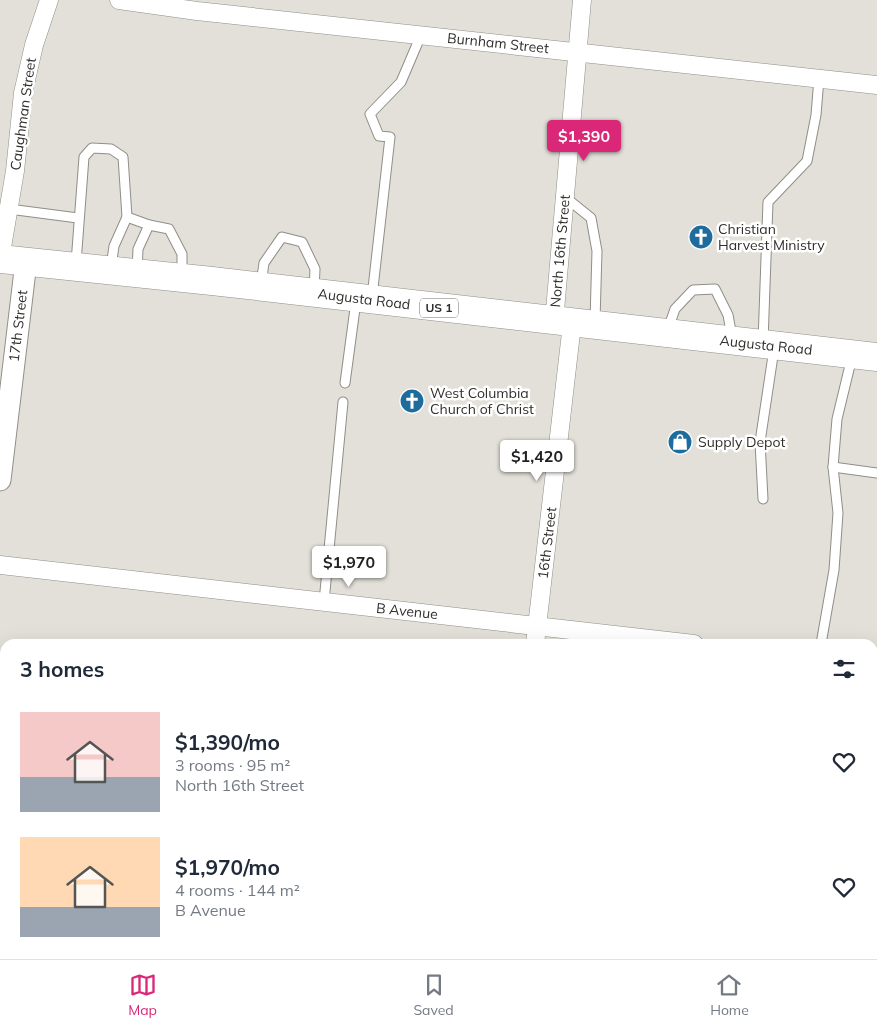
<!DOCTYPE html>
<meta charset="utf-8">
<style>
body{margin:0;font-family:Mulish,sans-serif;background:#f6f6f7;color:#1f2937;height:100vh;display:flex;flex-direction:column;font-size:19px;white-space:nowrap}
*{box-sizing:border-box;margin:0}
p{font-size:16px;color:#747a83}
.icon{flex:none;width:28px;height:28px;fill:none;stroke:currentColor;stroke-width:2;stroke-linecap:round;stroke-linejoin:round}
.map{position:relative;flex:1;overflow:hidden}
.drawer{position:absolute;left:0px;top:639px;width:878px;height:321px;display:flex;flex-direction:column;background:#fff;border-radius:15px 15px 0 0;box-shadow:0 5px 20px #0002}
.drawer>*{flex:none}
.price{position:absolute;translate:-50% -42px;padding:0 11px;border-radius:5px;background:#fff;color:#222;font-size:16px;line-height:32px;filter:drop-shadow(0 1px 2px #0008)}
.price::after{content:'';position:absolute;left:50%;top:30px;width:15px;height:11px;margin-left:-8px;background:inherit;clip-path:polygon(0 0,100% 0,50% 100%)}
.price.selected{background:#db2777;color:#fff}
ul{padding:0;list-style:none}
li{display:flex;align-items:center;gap:15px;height:125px;padding:0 20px}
li span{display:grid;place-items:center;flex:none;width:140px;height:100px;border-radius:0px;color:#555}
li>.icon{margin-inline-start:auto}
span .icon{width:60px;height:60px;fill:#fffc;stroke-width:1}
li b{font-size:21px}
h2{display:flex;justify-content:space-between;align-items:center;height:60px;padding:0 20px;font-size:21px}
.tabs{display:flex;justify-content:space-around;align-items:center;height:70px;border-top:1px solid #e0e1e3;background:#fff;font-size:14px;color:#747a83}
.tabs a{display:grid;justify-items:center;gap:2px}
.tabs .selected{color:#db2777}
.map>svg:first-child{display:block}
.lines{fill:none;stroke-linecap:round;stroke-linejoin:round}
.service-casing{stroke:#908e87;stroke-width:11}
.minor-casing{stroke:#908e87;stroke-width:19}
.tertiary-casing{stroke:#908e87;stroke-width:23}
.primary-casing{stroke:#908e87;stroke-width:29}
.service{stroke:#fff;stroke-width:9}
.minor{stroke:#fff;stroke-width:18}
.tertiary{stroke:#fff;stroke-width:21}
.primary{stroke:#fff;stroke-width:28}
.labels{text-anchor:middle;stroke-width:5;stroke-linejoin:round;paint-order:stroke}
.shield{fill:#fff;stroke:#6d6d6b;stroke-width:1}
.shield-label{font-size:12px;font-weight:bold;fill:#2f2e2b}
.street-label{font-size:14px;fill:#2f2e2b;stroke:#fff}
.poi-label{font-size:14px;fill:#2f2e2b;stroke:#fff;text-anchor:start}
</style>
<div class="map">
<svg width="877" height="959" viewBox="0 0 877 959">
<rect width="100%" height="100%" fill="#e2e0d8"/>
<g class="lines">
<defs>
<g id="service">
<path d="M 565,197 L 591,218 L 597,251 L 595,321"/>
<path d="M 9,209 L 78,218"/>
<path d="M 76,263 L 84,157 L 92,148 L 111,149 L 123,157 L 127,217"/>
<path d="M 111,267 L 114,246 L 127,217 L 149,225"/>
<path d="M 137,271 L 138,249 L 149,225 L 169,229 L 182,254 L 182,276"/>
<path d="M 261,284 L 264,263 L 282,237 L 302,242 L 315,269 L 314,290"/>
<path d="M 372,297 L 390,137 L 379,136 L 370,114 L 401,82 L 421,35"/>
<path d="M 668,329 L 675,309 L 693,290 L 715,289 L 728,315 L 732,337"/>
<path d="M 763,342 L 768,202 L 807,161 L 816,115 L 819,78"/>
<path d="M 345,383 L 356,301"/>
<path d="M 833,467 L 877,473"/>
<path d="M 763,499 L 760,442 L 774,349"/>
<path d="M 324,602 L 343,402"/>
<path d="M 821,644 L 834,570 L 838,513 L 833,467 L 837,419 L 852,357"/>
</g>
<g id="minor">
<path d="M 119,0 L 197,11 L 877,85"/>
<path d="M 0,259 L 15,171 L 23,93 L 34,45 L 49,0"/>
<path d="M 554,322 L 582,0"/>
<path d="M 0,565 L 694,644"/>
<path d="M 535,644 L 572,324"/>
<path d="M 872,665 L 877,665"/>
<path d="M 498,959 L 498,955"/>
</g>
<g id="tertiary">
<path d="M 0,480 L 26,262"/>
<path d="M 0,884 L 5,884"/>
<path d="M 616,955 L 652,959"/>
</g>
<path id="primary" d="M 0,259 L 212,281 L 877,357"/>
</defs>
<!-- service casing -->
<use href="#service" class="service-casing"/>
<!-- minor casing -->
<use href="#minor" class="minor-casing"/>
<!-- tertiary casing -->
<use href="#tertiary" class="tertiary-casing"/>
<!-- primary casing -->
<use href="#primary" class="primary-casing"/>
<!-- service -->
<use href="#service" class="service"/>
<!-- minor -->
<use href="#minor" class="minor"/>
<!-- tertiary -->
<use href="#tertiary" class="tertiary"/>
<!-- primary -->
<use href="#primary" class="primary"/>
</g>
<!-- icons -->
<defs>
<symbol id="church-disc" viewBox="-11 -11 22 22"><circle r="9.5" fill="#1e6b9e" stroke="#fff"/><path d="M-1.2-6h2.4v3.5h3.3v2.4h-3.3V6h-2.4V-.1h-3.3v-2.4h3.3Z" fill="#fff"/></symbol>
<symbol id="shop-disc" viewBox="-11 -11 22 22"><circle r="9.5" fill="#1e6b9e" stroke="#fff"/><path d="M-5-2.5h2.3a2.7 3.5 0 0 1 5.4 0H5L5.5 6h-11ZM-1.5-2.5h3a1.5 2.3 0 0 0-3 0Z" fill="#fff"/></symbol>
</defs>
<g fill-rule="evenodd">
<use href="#church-disc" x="687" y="223" width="28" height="28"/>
<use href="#church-disc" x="398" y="387" width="28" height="28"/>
<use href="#shop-disc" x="666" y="428" width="28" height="28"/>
</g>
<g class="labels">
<!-- shield labels -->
<rect class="shield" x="420" y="298.5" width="38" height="19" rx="4"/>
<g class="shield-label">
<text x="439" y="312">US 1</text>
</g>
<!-- street labels -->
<g class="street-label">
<text transform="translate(498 43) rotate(6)" y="5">Burnham Street</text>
<text transform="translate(23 114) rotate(-82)" y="5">Caughman Street</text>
<text transform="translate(560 251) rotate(-85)" y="5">North 16th Street</text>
<text transform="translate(364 299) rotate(7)" y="5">Augusta Road</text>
<text transform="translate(18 326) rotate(-83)" y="5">17th Street</text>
<text transform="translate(766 345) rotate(6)" y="5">Augusta Road</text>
<text transform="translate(547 543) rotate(-83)" y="5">16th Street</text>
<text transform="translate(407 611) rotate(6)" y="5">B Avenue</text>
</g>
<!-- poi labels -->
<g class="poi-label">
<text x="718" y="234">Christian<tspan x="718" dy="16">Harvest Ministry</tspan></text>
<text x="430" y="398">West Columbia<tspan x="430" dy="16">Church of Christ</tspan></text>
<text x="698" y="447">Supply Depot</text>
</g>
</g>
</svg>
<b class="price selected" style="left:584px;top:162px">$1,390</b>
<b class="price" style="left:537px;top:482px">$1,420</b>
<b class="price" style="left:349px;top:588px">$1,970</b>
<section class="drawer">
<h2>3 homes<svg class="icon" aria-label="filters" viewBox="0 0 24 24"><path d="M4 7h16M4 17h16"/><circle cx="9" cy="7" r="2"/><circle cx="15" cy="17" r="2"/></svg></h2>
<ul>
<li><span style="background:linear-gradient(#f6c9c9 65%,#9aa5b1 0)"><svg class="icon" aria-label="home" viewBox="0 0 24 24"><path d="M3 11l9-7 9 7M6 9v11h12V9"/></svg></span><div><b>$1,390/mo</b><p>3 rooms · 95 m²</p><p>North 16th Street</p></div><svg class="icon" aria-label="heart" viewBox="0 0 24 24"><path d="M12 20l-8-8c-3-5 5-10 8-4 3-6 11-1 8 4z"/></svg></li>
<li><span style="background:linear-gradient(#ffd9b3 70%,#9aa5b1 0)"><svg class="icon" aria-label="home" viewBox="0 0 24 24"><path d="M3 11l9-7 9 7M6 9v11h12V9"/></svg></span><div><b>$1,970/mo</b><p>4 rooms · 144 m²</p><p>B Avenue</p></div><svg class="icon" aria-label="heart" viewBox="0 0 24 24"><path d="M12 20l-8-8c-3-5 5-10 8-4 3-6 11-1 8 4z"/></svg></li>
</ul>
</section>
</div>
<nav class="tabs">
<a class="selected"><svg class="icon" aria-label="map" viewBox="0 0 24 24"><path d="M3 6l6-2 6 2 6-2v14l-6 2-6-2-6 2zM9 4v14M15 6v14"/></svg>Map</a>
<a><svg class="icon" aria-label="saved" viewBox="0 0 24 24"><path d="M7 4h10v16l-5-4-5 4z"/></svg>Saved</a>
<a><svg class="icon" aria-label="home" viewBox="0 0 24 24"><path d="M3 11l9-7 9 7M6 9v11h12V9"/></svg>Home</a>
</nav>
